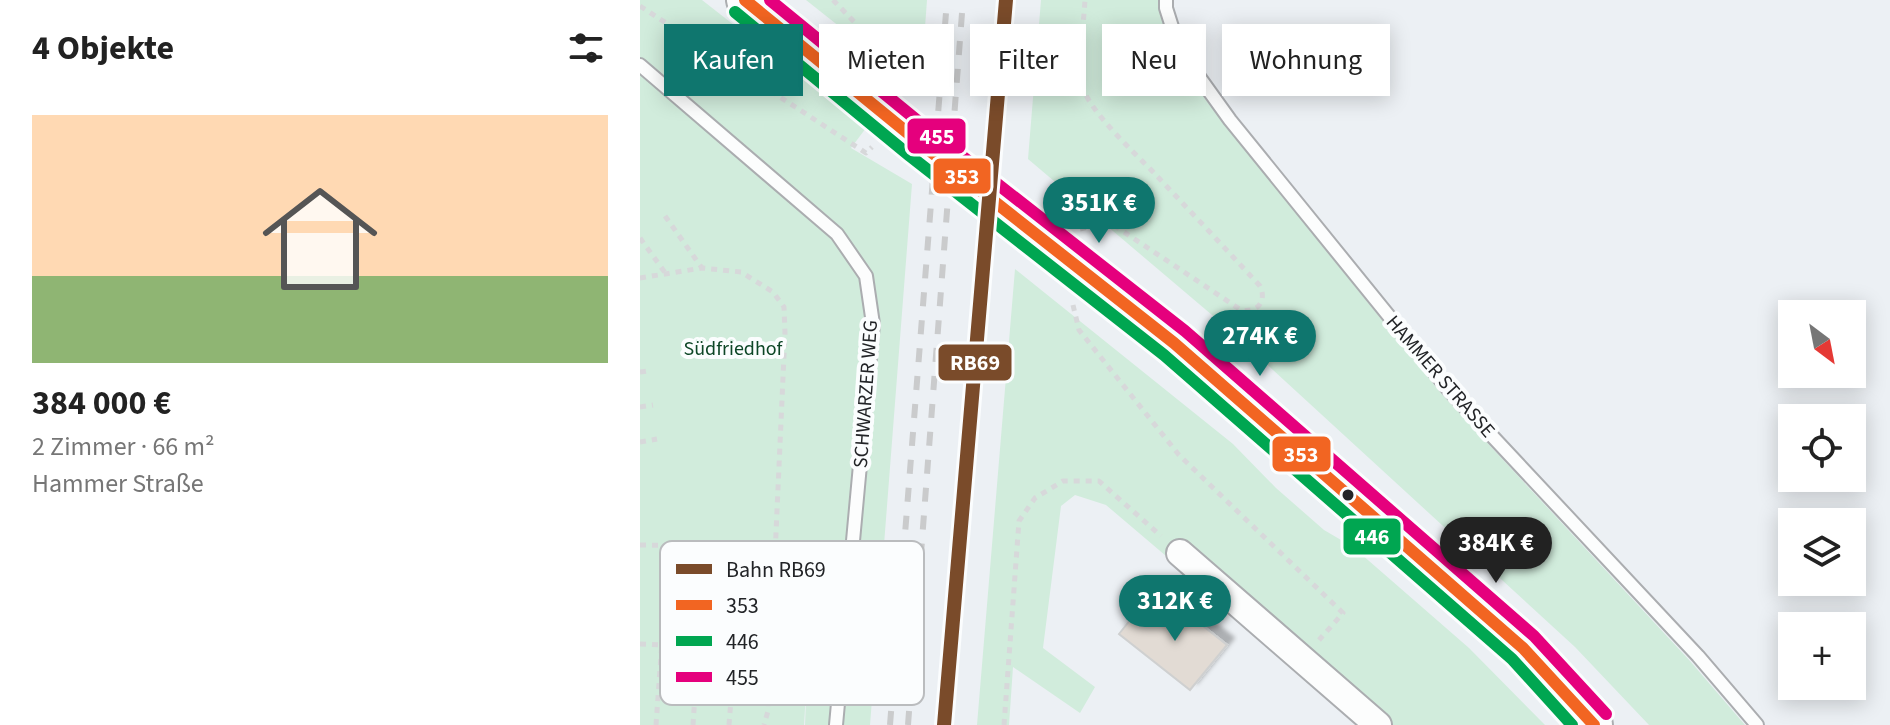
<!DOCTYPE html>
<html lang="de">
<meta charset="utf-8">
<style>
body{margin:0;font-family:"Source Sans 3",sans-serif;background:#f2f2f2;color:#222;height:100vh;display:flex;flex-direction:column;font-size:30px;white-space:nowrap}
*{box-sizing:border-box;margin:0}
p{font-size:26px;color:#767676}
.icon{flex:none;width:44px;height:44px;fill:none;stroke:currentColor;stroke-width:2;stroke-linecap:round;stroke-linejoin:round}
.map{position:relative;flex:1;overflow:hidden}
.side{display:flex;flex-direction:column;background:#fff;width:640px}
.side>*{flex:none}
.top-card{position:absolute;left:24px;top:24px;width:760px;height:72px;display:flex;gap:16px}
.needle{width:52px;rotate:148deg}
.fabs{position:absolute;left:1138px;top:300px;display:grid;gap:16px}
.fabs a{display:grid;place-items:center;width:88px;height:88px;border-radius:0px;background:#fff;box-shadow:0 4px 20px #0003;font-size:40px}
.price{position:absolute;translate:-50% -68px;padding:0 18px;border-radius:28px;background:#0f766e;color:#fff;font-size:26px;line-height:52px;filter:drop-shadow(0 2px 4px #0008)}
.price::after{content:'';position:absolute;left:50%;top:48px;width:24px;height:18px;margin-left:-12px;background:inherit;clip-path:polygon(0 0,100% 0,50% 100%)}
.price.current{background:#222;color:#fff}
ul{padding:0;list-style:none}
li{display:grid;align-content:center;gap:16px;height:424px;padding:0 32px}
li+li{border-top:2px solid #e0e0e0}
li span{display:grid;place-items:center;height:248px;border-radius:0px;color:#555}
li>.icon{margin-inline-start:auto}
span .icon{width:144px;height:144px;fill:#fffc;stroke-width:1}
li b{font-size:34px}
h2{display:flex;justify-content:space-between;align-items:center;height:96px;padding:0 32px;font-size:34px}
.tag{padding:0 28px;border-radius:0px;background:#fff;box-shadow:0 4px 20px #0003;font-size:28px;line-height:72px}
.tag.current{background:#0f766e;color:#fff}
main{display:flex;flex:1;min-height:0}
.map>svg:first-child{display:block}
.green{fill:#d1ecdc}
.building{fill:#e2dbd4;stroke:#cfd0d0;stroke-width:2;filter:url(#shadow)}
.lines{fill:none;stroke-linecap:round;stroke-linejoin:round}
.lane-casing{stroke:#abadb0;stroke-width:16}
.street-casing{stroke:#abadb0;stroke-width:30}
.secondary-casing{stroke:#abadb0;stroke-width:40}
.path{stroke:#d7d8da;stroke-width:5;stroke-dasharray:6 6;stroke-linecap:butt}
.lane{stroke:#fcfdfd;stroke-width:12}
.street{stroke:#fcfdfd;stroke-width:26}
.secondary{stroke:#fcfdfd;stroke-width:36}
.rail{stroke:#cacbcc;stroke-width:6;stroke-dasharray:14 14;stroke-linecap:butt}
.secondary-bridge-casing{stroke:#abadb0;stroke-width:40;stroke-linecap:butt}
.secondary-bridge{stroke:#fcfdfd;stroke-width:36}
.bus-1-casing{stroke:#fbfdfe;stroke-width:18}
.bus-2-casing{stroke:#fbfdfe;stroke-width:18}
.bus-3-casing{stroke:#fbfdfe;stroke-width:18}
.bus-1{stroke:#f26522;stroke-width:12}
.bus-2{stroke:#00a651;stroke-width:12}
.bus-3{stroke:#e5007d;stroke-width:12}
.rail-1-casing{stroke:#fbfdfe;stroke-width:20}
.rail-1{stroke:#7a4b2a;stroke-width:14}
.bus-dot{fill:#222427;stroke:#fbfdfe;stroke-width:3}
.labels{text-anchor:middle;stroke-width:8;stroke-linejoin:round;paint-order:stroke}
.park-label{font-size:20px;fill:#0d4626;stroke:#fbfdfe}
.street-label{font-size:20px;fill:#222427;stroke:#fbfdfe}
.key{fill:#fbfdfe;stroke:#babcbe;stroke-width:2}
.key-label{font-size:22px;fill:#222427}
.line-badge{stroke:#fbfdfe;stroke-width:3}
.badge-label{font-size:22px;text-anchor:middle;font-weight:bold;fill:#fff}
</style>
<main>
<section class="side">
<h2>4 Objekte<svg class="icon" aria-label="filters" viewBox="0 0 24 24"><path d="M4 7h16M4 17h16"/><circle cx="9" cy="7" r="2"/><circle cx="15" cy="17" r="2"/></svg></h2>
<ul>
<li><span style="background:linear-gradient(#ffd9b3 65%,#8fb573 0)"><svg class="icon" aria-label="home" viewBox="0 0 24 24"><path d="M3 11l9-7 9 7M6 9v11h12V9"/></svg></span><div><b>384 000 €</b><p>2 Zimmer · 66 m²</p><p>Hammer Straße</p></div></li>
</ul>
</section>
<div class="map">
<svg width="1250" height="725" viewBox="0 0 1250 725">
<defs>
<filter id="shadow"><feDropShadow dx="7" dy="-7" stdDeviation="2" flood-color="#0004"/></filter>
</defs>
<rect width="100%" height="100%" fill="#ecf0f4"/>
<!-- green -->
<g class="green">
<path d="M 0,0 L 62,0 L 226,128 L 211,148 L 272,184 L 230,725 L 165,725 L 167,676 L 164,725 L 0,725 Z"/>
<path d="M 166,0 L 287,0 L 281,82 L 239,34 L 224,46 Z"/>
<path d="M 401,0 L 519,0 L 519,10 L 532,55 L 584,124 L 800,392 L 1050,661 L 1105,725 L 1009,725 L 935,647 L 585,326 L 388,159 Z"/>
<path d="M 375,269 L 593,444 L 636,488 L 684,530 L 713,547 L 829,648 L 905,725 L 725,725 L 466,505 L 435,495 L 421,506 L 403,648 L 455,687 L 440,713 L 373,667 L 369,725 L 337,725 Z"/>
</g>
<!-- building -->
<path class="building" d="M 528,598 L 587,645 L 550,690 L 479,634 L 495,614 L 507,624 Z"/>
<g class="lines">
<defs>
<g id="lane">
<path d="M 526,0 L 526,8 L 539,49 L 590,120 L 808,389 L 1058,656 L 1117,725"/>
<path d="M 0,65 L 197,234 L 226,276 L 233,324 L 196,725"/>
</g>
<path id="street" d="M 540,553 L 738,725"/>
<g id="secondary">
<path d="M 105,0 L 280,143"/>
<path d="M 388,228 L 534,343 L 709,495 L 883,648 L 954,725"/>
</g>
</defs>
<!-- lane casing -->
<use href="#lane" class="lane-casing"/>
<!-- street casing -->
<use href="#street" class="street-casing"/>
<!-- secondary casing -->
<use href="#secondary" class="secondary-casing"/>
<!-- path -->
<g class="path">
<path d="M 193,0 L 227,35 L 277,95"/>
<path d="M 0,6 L 226,153 L 232,147"/>
<path d="M 25,216 L 62,268"/>
<path d="M 440,229 L 469,222 L 601,310 C 618,313 627,301 620,286 C 585,248 550,211 515,174 C 492,150 447,110 439,79 L 445,0"/>
<path d="M 0,238 L 26,274"/>
<path d="M 0,278 L 62,268 L 101,272 L 133,292 L 144,307 L 145,333 L 128,711 L 124,725"/>
<path d="M 433,305 L 439,330 L 539,455 L 703,613 L 679,640"/>
<path d="M 0,372 L 7,371"/>
<path d="M 0,407 L 13,405"/>
<path d="M 0,442 L 17,439"/>
<path d="M 0,545 L 136,547"/>
<path d="M 0,644 L 131,650"/>
<path d="M 16,725 L 29,545"/>
<path d="M 53,725 L 65,546"/>
<path d="M 89,725 L 103,546"/>
<path d="M 364,725 L 379,521 L 395,498 L 423,481 L 459,481 L 521,536"/>
</g>
<!-- lane -->
<use href="#lane" class="lane"/>
<!-- street -->
<use href="#street" class="street"/>
<!-- secondary -->
<use href="#secondary" class="secondary"/>
<!-- rail -->
<g class="rail">
<path d="M 250,725 L 307,0"/>
<path d="M 268,725 L 323,0"/>
</g>
<defs>
<path id="secondary-bridge" d="M 280,143 L 388,228"/>
</defs>
<!-- secondary-bridge casing -->
<use href="#secondary-bridge" class="secondary-bridge-casing"/>
<!-- secondary-bridge -->
<use href="#secondary-bridge" class="secondary-bridge"/>
<defs>
<path id="bus-1" d="M 105,0 L 280,143 L 534,343 L 883,648 L 954,725"/>
<path id="bus-2" d="M 95,12 L 270,156 L 524,355 L 872,659 L 932,725"/>
<path id="bus-3" d="M 130,0 L 290,131 L 545,331 L 894,636 L 966,714"/>
</defs>
<!-- bus-1 casing -->
<use href="#bus-1" class="bus-1-casing"/>
<!-- bus-2 casing -->
<use href="#bus-2" class="bus-2-casing"/>
<!-- bus-3 casing -->
<use href="#bus-3" class="bus-3-casing"/>
<!-- bus-1 -->
<use href="#bus-1" class="bus-1"/>
<!-- bus-2 -->
<use href="#bus-2" class="bus-2"/>
<!-- bus-3 -->
<use href="#bus-3" class="bus-3"/>
<defs>
<path id="rail-1" d="M 304,725 L 366,0"/>
</defs>
<!-- rail-1 casing -->
<use href="#rail-1" class="rail-1-casing"/>
<!-- rail-1 -->
<use href="#rail-1" class="rail-1"/>
</g>
<!-- markers -->
<circle class="bus-dot" cx="708" cy="495" r="7"/>
<g class="labels">
<!-- park labels -->
<g class="park-label">
<text x="93" y="355">Südfriedhof</text>
</g>
<!-- street labels -->
<g class="street-label">
<text transform="translate(801 376) rotate(49)" y="7">HAMMER STRASSE</text>
<text transform="translate(225 394) rotate(-86)" y="7">SCHWARZER WEG</text>
</g>
</g>
<!-- legend -->
<rect x="20" y="541" width="264" height="164" rx="12" class="key"/>
<rect x="36" y="564" width="36" height="10" fill="#7a4b2a"/>
<rect x="36" y="600" width="36" height="10" fill="#f26522"/>
<rect x="36" y="636" width="36" height="10" fill="#00a651"/>
<rect x="36" y="672" width="36" height="10" fill="#e5007d"/>
<g class="key-label">
<text x="86" y="577">Bahn RB69</text>
<text x="86" y="613">353</text>
<text x="86" y="649">446</text>
<text x="86" y="685">455</text>
</g>
<g class="line-badge">
<rect x="266" y="117" width="61" height="38" rx="8" fill="#e5007d"/>
<rect x="292" y="157" width="60" height="38" rx="8" fill="#f26522"/>
<rect x="297" y="343" width="76" height="39" rx="8" fill="#7a4b2a"/>
<rect x="631" y="435" width="61" height="38" rx="8" fill="#f26522"/>
<rect x="702" y="517" width="60" height="39" rx="8" fill="#00a651"/>
</g>
<g class="badge-label">
<text x="297" y="144">455</text>
<text x="322" y="184">353</text>
<text x="335" y="370">RB69</text>
<text x="661" y="462">353</text>
<text x="732" y="544">446</text>
</g>
</svg>
<div class="fabs">
<a><svg class="needle" viewBox="-14 -14 28 28"><path d="M0-13l5 13h-10z" fill="#e53935"/><path d="M0 13l5-13h-10z" fill="#767676"/></svg></a>
<a><svg class="icon" aria-label="locate" viewBox="0 0 24 24"><circle cx="12" cy="12" r="6"/><path d="M12 2v4M12 18v4M2 12h4M18 12h4"/></svg></a>
<a><svg class="icon" aria-label="layers" viewBox="0 0 24 24"><path d="M12 4l9 5-9 5-9-5zM3 14l9 5 9-5"/></svg></a>
<a>+</a>
</div>
<b class="price" style="left:459px;top:245px">351K €</b>
<b class="price" style="left:620px;top:378px">274K €</b>
<b class="price current" style="left:856px;top:585px">384K €</b>
<b class="price" style="left:535px;top:643px">312K €</b>
<div class="top-card">
<a class="tag current">Kaufen</a>
<a class="tag">Mieten</a>
<a class="tag">Filter</a>
<a class="tag">Neu</a>
<a class="tag">Wohnung</a>
</div>
</div>
</main>
